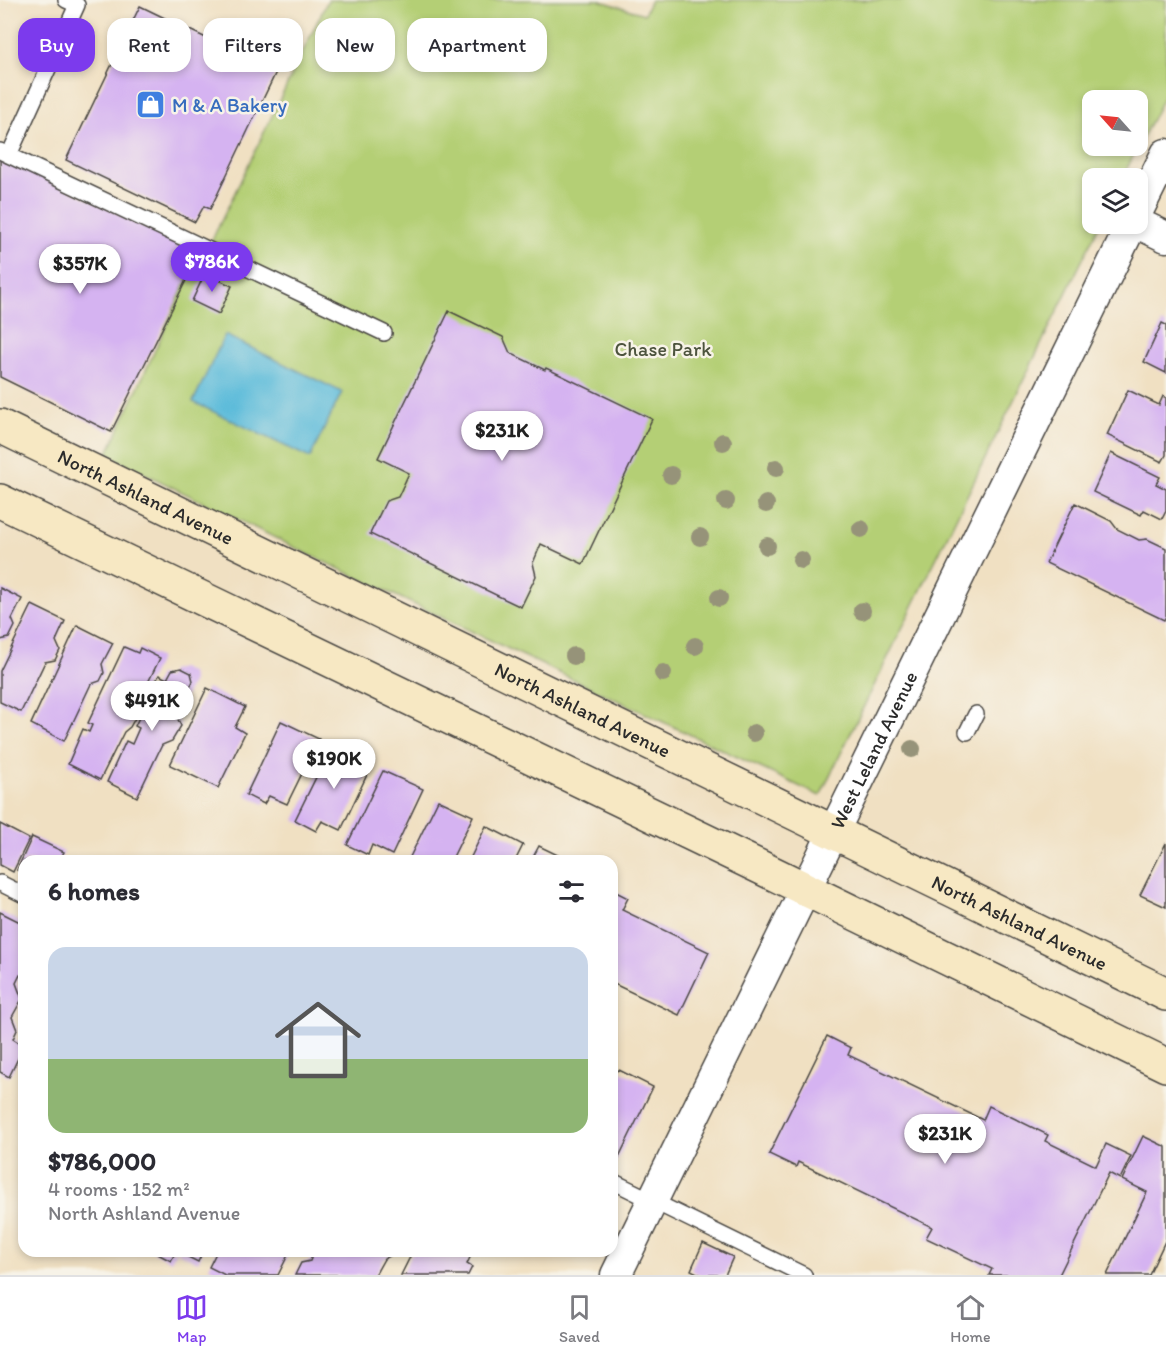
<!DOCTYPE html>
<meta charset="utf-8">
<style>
body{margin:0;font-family:Itim,sans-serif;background:#f7f7f7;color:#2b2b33;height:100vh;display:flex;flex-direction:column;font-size:22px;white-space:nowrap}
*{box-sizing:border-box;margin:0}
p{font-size:20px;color:#7c7c81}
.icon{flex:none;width:33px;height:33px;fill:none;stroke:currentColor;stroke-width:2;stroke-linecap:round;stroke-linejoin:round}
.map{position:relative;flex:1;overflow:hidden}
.drawer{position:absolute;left:18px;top:855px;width:600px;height:402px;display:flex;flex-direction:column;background:#fff;border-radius:18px;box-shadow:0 3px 9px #0003}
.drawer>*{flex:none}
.guide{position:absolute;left:18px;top:18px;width:600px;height:54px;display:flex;gap:12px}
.needle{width:39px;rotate:297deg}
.fabs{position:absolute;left:1082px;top:90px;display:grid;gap:12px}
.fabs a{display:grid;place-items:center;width:66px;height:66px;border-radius:12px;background:#fff;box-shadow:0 3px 9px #0003;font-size:30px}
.price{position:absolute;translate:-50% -51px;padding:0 14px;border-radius:21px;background:#fff;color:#222;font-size:20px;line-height:39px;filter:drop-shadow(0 2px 3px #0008)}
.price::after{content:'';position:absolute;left:50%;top:36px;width:18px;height:14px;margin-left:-9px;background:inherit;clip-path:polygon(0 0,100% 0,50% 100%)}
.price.current{background:#7c3aed;color:#fff}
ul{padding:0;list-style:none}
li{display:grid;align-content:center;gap:12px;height:318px;padding:0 30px}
li span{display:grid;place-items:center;height:186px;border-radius:18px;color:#555}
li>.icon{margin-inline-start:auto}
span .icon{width:108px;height:108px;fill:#fffc;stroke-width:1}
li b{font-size:26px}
h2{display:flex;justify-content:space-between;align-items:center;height:72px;padding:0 30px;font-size:26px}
.pill{padding:0 21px;border-radius:18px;background:#fff;box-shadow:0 3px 9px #0003;font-size:21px;line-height:54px}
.pill.current{background:#7c3aed;color:#fff}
.tab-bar{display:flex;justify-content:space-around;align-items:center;height:84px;border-top:2px solid #e1e1e2;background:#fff;font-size:16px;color:#7c7c81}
.tab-bar a{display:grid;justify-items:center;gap:3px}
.tab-bar .current{color:#7c3aed}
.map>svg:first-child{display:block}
.green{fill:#b4cf75;stroke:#707d50;stroke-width:1.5;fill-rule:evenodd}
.water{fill:#5cbbda;stroke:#447382;stroke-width:1.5}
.building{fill:#d5b3f1}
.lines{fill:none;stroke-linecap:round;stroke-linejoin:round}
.service-casing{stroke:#494642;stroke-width:18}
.minor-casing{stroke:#494642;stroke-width:33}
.secondary-casing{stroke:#494642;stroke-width:36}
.service{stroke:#fff;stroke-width:15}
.minor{stroke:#fff;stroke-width:30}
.secondary{stroke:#f7e8c3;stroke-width:33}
.tree{fill:#969379}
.labels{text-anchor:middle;stroke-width:5;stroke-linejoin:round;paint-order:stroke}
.shop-label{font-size:20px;fill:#366cbe;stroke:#f7f3e8;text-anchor:start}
.park-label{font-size:20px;fill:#4d543e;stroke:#f7f3e8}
.street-label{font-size:20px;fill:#2b2b2b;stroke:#f7f3e8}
</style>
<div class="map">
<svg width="1166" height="1275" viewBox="0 0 1166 1275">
<rect width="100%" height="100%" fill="#f7f3e8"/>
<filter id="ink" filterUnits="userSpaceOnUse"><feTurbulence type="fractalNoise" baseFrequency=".0167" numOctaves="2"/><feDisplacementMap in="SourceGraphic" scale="12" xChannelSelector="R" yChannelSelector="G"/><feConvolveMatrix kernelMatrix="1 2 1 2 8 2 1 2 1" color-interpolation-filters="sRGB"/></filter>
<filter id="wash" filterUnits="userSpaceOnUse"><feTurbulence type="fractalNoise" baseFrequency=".008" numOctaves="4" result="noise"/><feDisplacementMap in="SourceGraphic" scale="24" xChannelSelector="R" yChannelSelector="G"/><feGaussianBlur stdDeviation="1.35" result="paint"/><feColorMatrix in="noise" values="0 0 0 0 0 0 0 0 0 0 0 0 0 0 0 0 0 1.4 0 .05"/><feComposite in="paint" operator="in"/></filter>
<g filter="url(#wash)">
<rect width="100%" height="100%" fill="#f0e0c2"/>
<!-- green -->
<path class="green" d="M 328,0 L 598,0 L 644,14 L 651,0 L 1166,0 L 1166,92 L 1122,178 L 1092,178 L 1092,224 L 1100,224 L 820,796 L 312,556 L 107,455 L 199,254 L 211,242 ZM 1092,100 L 1137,100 L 1137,146 L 1092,146 Z"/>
<!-- water -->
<path class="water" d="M 225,335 L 342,392 L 310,458 L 193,402 Z"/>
<g id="blocks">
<!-- building -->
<g class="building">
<path d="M 140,6 L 276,72 L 218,193 L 210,209 L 204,206 L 195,222 L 66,160 Z"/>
<path d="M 0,155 L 199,254 L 111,432 L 0,377 Z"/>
<path d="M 205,273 L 232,286 L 219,314 L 192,301 Z"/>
<path d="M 449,311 L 503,337 L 510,353 L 545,370 L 546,368 L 652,419 L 583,564 L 541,544 L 533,563 L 536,576 L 521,607 L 370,534 L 386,501 L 398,497 L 409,473 L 378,458 Z"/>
<path d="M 1162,323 L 1166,325 L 1166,373 L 1144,362 Z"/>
<path d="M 1128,390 L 1159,405 L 1163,396 L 1166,398 L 1166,455 L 1162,462 L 1107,435 Z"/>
<path d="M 1111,453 L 1160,477 L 1156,484 L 1166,489 L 1166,511 L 1162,519 L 1144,510 L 1141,515 L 1093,492 Z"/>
<path d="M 1075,503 L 1111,521 L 1117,529 L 1139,540 L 1147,539 L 1166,548 L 1166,616 L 1164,620 L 1046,563 Z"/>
<path d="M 0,588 L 22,599 L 12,619 L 15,626 L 9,638 L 0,640 Z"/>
<path d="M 32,605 L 65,621 L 56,641 L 60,650 L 55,660 L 45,662 L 21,712 L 0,702 L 0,671 Z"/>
<path d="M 77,625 L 113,643 L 102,664 L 104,673 L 100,681 L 91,684 L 64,741 L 31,724 Z"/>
<path d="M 124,647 L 138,653 L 140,648 L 160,658 L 134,711 L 135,718 L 130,727 L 124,732 L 100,780 L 68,764 L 83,729 L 89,732 L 92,725 L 88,723 Z"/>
<path d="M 181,668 L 191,673 L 193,681 L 176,715 L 181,726 L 172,741 L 162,745 L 137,797 L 107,782 L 126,741 L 132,744 L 139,728 L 135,726 L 159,675 L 167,679 L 172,670 Z"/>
<path d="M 207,688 L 245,707 L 235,727 L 245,733 L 218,788 L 170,765 Z"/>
<path d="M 281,721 L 319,739 L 287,804 L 269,796 L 264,804 L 246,795 Z"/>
<path d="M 332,745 L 372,764 L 341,830 L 322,821 L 316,831 L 295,820 Z"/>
<path d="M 383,771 L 423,789 L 392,855 L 372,845 L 368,855 L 347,845 Z"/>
<path d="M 438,800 L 473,816 L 451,861 L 408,861 Z"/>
<path d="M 0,824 L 29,839 L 13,872 L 0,865 Z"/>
<path d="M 486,826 L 523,845 L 515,861 L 469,861 Z"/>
<path d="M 32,837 L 64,852 L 59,861 L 24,861 L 24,873 L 17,870 Z"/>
<path d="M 1166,843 L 1166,907 L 1140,895 Z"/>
<path d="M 539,846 L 566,859 L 565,861 L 531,861 Z"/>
<path d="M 612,890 L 628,898 L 622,910 L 709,952 L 679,1015 L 612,983 Z"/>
<path d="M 0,912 L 24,924 L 24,977 L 20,975 L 16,983 L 22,999 L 12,1017 L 17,1030 L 13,1039 L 24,1046 L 9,1077 L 0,1072 Z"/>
<path d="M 827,1036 L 851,1048 L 848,1055 L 983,1120 L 989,1106 L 1048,1135 L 1045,1141 L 1096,1166 L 1106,1144 L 1131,1156 L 1120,1179 L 1109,1173 L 1059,1275 L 989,1275 L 992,1269 L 926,1238 L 932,1227 L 798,1162 L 796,1167 L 769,1154 Z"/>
<path d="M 619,1070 L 653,1087 L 616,1163 L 612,1161 L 612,1072 Z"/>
<path d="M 1143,1136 L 1166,1147 L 1166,1239 L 1149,1275 L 1107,1275 L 1147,1192 L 1122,1180 Z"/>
<path d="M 703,1243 L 733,1257 L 725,1275 L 701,1275 L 691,1270 Z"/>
<path d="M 152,1251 L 203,1251 L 198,1262 L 176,1251 L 171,1261 Z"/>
<path d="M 217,1251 L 290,1251 L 278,1275 L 225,1275 L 209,1267 Z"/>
<path d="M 314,1251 L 393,1251 L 390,1256 L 384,1259 L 375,1275 L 295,1275 L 301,1263 L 310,1261 Z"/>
<path d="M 413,1251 L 473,1251 L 467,1264 L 472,1267 L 468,1275 L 401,1275 Z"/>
</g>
</g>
</g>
<g filter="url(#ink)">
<use href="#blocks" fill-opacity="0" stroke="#494642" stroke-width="1.5"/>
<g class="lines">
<defs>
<g id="service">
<path d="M 0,151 L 384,333"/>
<path d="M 9,155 L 77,5 L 66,0"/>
<path d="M 967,732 L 976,714"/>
<path d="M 0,883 L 24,895"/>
<path d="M 612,1181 L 804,1275"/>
</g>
<g id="minor">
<path d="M 1137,213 L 1166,154"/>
<path d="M 1137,223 L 1166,237"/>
<path id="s1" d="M 616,1275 L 1132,224"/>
</g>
<g id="secondary">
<path id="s2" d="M 0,426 L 1166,994"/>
<path d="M 0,501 L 762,868 L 1166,1065"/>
</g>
</defs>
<!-- service casing -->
<use href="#service" class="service-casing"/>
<!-- minor casing -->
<use href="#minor" class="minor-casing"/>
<!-- secondary casing -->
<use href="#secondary" class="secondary-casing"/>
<!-- service -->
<use href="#service" class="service"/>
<!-- minor -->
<use href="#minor" class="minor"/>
<!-- secondary -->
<use href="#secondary" class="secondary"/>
</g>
<!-- trees -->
<g class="tree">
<circle cx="723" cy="442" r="9"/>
<circle cx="776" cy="468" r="9"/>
<circle cx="671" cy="475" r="9"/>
<circle cx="726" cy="501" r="9"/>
<circle cx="766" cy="504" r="9"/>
<circle cx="861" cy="529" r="9"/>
<circle cx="700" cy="537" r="9"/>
<circle cx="767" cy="546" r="9"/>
<circle cx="801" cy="560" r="9"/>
<circle cx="719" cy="598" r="9"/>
<circle cx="862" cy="611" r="9"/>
<circle cx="695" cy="646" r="9"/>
<circle cx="574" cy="656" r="9"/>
<circle cx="663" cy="673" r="9"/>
<circle cx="754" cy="733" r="9"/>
<circle cx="912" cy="749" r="9"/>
</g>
</g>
<!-- icons -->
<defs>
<symbol id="shop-square" viewBox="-11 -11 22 22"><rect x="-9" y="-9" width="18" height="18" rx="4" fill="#3f7fe0" stroke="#f7f3e8"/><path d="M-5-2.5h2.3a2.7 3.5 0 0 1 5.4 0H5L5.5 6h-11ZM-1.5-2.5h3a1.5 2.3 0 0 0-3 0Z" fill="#fff"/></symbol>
</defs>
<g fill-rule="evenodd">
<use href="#shop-square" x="134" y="88" width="33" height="33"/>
</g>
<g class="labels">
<!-- shop labels -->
<g class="shop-label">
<text x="172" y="112">M &amp; A Bakery</text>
</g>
<!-- park labels -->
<g class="park-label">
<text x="663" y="356">Chase Park</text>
</g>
<!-- street labels -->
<g class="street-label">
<text dy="7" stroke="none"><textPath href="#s2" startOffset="162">North Ashland Avenue</textPath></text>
<text dy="7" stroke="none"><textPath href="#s2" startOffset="648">North Ashland Avenue</textPath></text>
<text dy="7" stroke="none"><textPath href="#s1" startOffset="585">West Leland Avenue</textPath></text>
<text dy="7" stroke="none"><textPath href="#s2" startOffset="1134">North Ashland Avenue</textPath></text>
</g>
</g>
</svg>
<div class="fabs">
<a><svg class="needle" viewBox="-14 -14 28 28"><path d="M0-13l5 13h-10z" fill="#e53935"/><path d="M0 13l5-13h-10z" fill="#7c7c81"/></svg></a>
<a><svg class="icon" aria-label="layers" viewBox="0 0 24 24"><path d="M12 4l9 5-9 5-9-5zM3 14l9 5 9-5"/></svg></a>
</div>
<b class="price current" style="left:212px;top:293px">$786K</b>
<b class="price" style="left:80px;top:295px">$357K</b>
<b class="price" style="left:502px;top:462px">$231K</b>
<b class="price" style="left:152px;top:732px">$491K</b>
<b class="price" style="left:334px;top:790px">$190K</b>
<b class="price" style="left:945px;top:1165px">$231K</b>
<div class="guide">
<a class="pill current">Buy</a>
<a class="pill">Rent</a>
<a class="pill">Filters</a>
<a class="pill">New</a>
<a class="pill">Apartment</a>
</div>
<section class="drawer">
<h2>6 homes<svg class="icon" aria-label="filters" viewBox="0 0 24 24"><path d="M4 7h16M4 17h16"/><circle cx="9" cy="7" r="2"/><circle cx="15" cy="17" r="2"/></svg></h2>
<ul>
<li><span style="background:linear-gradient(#c9d6e8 60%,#8fb573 0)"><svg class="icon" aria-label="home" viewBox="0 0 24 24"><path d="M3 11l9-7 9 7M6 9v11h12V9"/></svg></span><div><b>$786,000</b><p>4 rooms · 152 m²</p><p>North Ashland Avenue</p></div></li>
</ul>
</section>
</div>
<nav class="tab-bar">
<a class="current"><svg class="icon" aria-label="map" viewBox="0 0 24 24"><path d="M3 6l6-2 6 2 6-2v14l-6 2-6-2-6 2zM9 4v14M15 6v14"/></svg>Map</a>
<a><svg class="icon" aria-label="saved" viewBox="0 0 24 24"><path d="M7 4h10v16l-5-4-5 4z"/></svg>Saved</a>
<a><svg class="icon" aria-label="home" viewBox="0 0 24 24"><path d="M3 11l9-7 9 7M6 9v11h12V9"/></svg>Home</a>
</nav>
